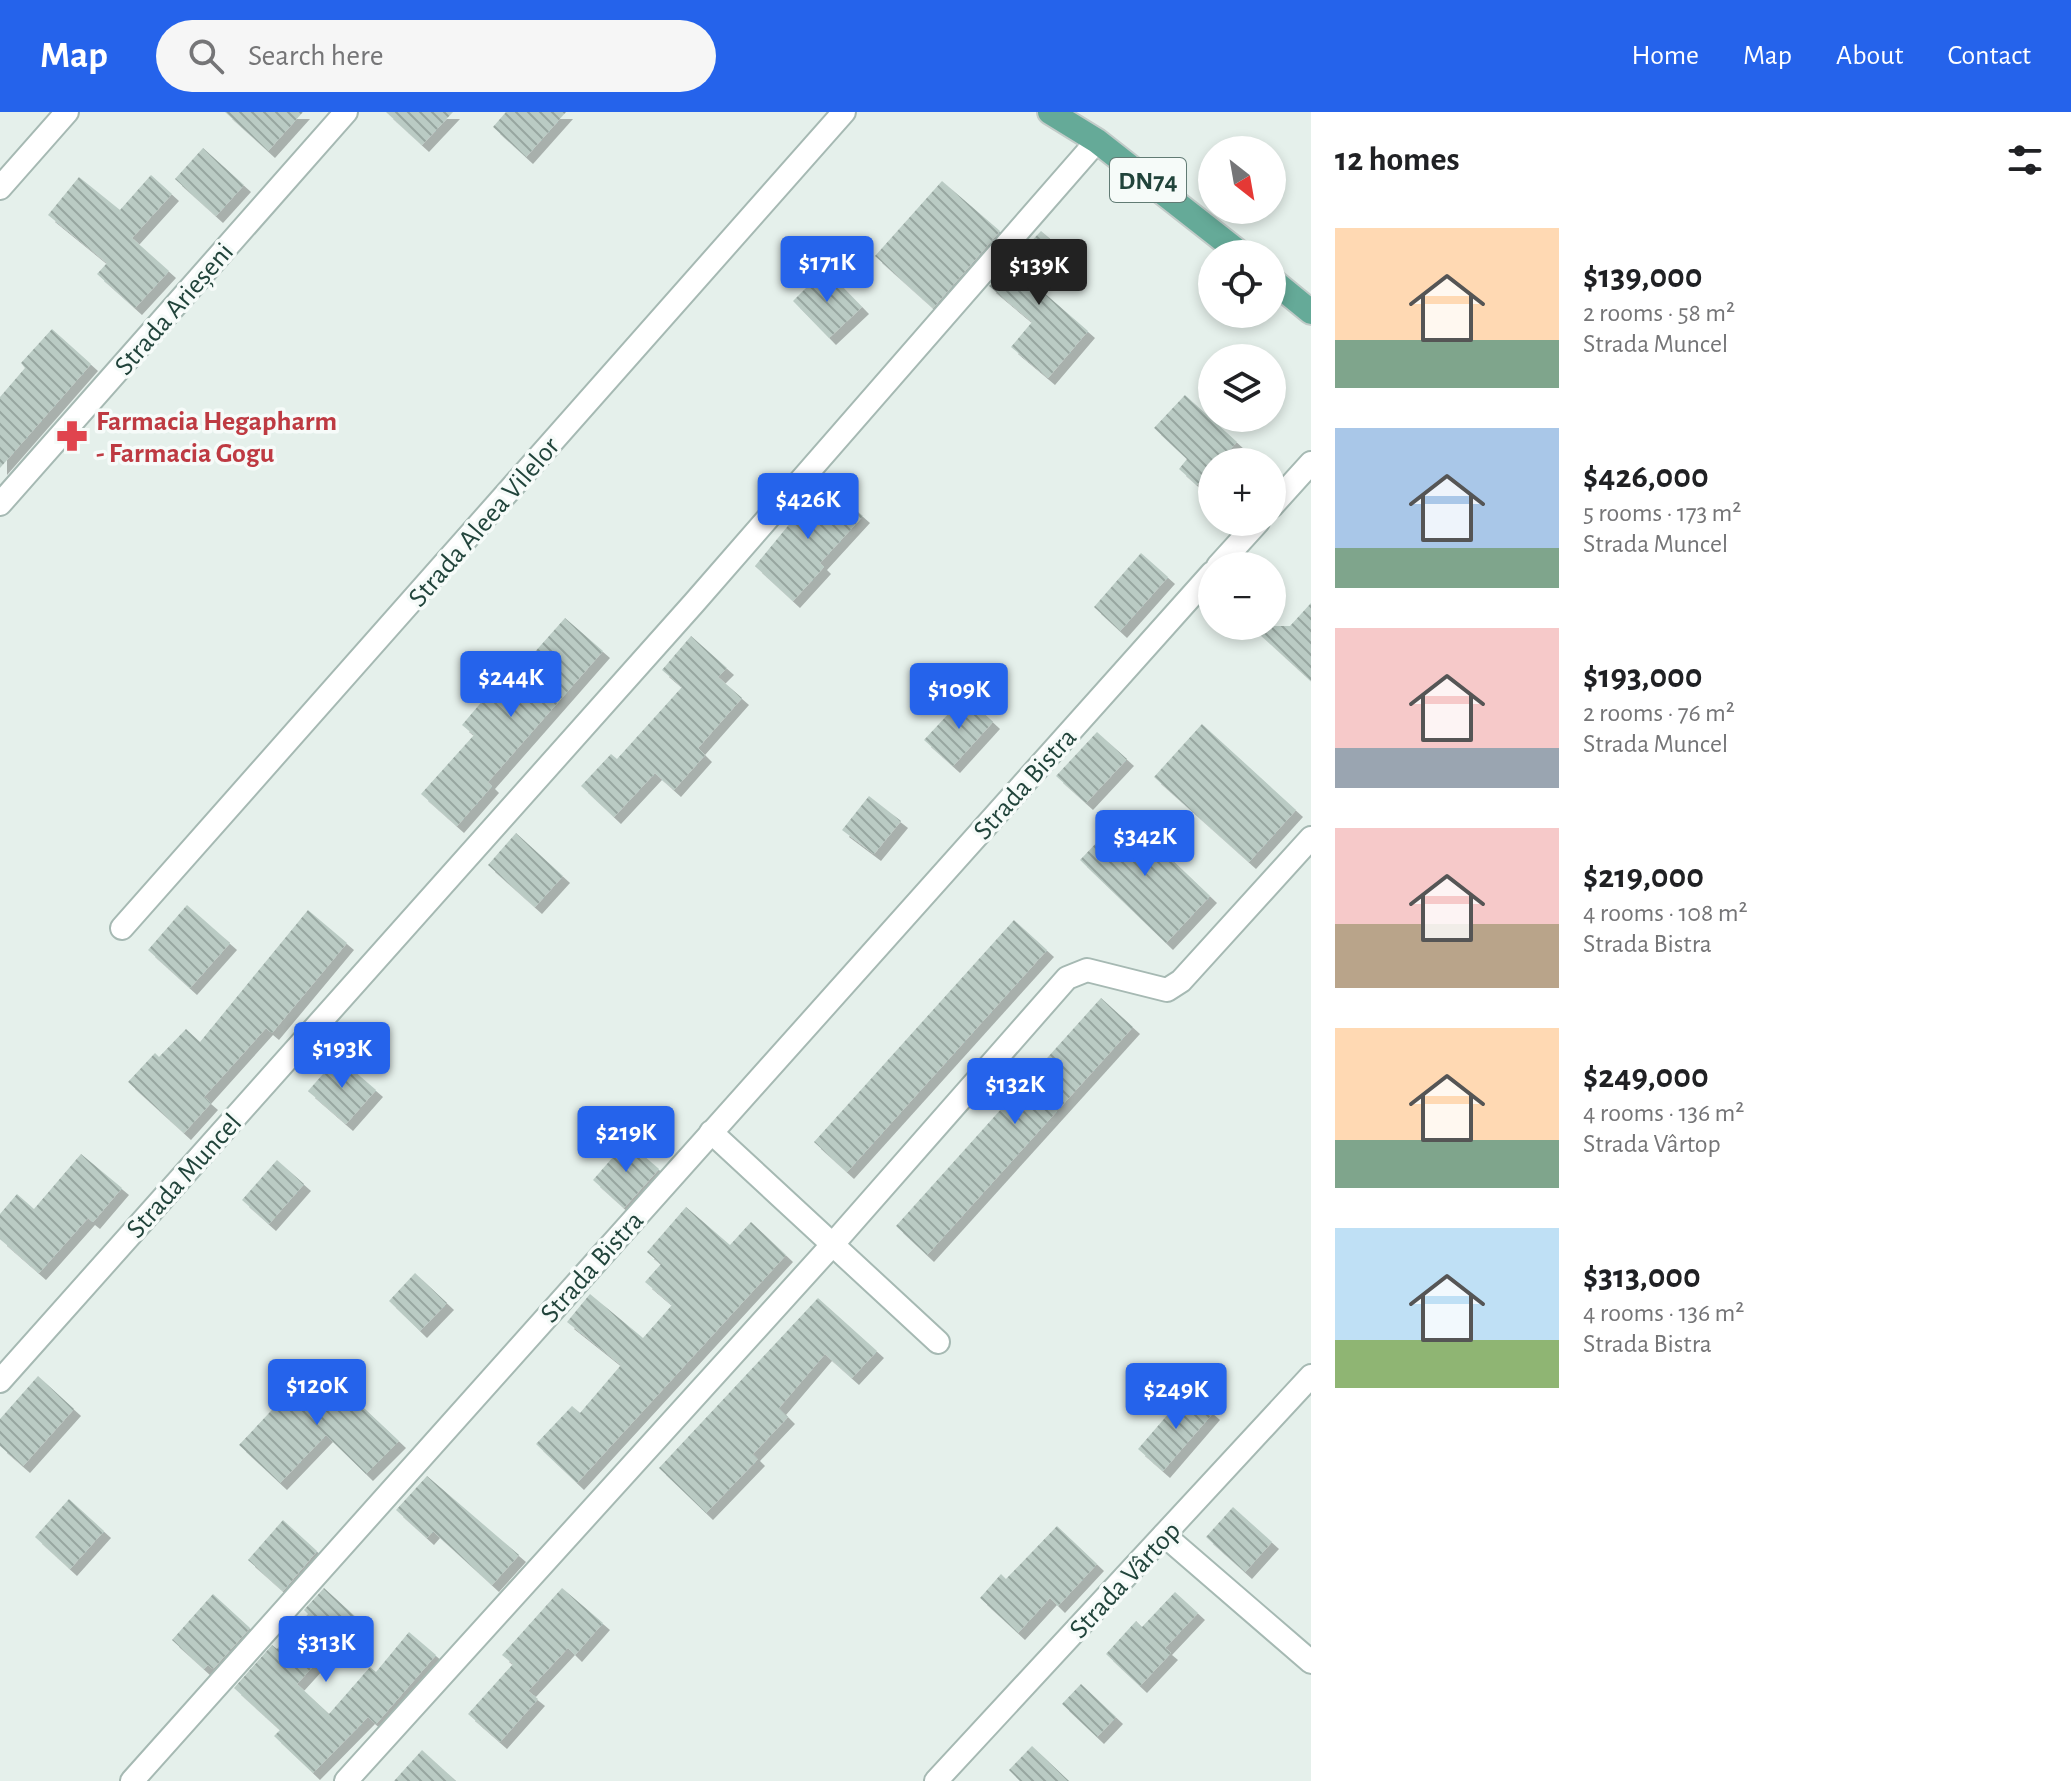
<!DOCTYPE html>
<meta charset="utf-8">
<style>
body{margin:0;font-family:"Alegreya Sans",sans-serif;background:#f6f6f6;color:#202124;height:100vh;display:flex;flex-direction:column;font-size:30px;white-space:nowrap}
*{box-sizing:border-box;margin:0}
p{font-size:26px;color:#757577}
.icon{flex:none;width:44px;height:44px;fill:none;stroke:currentColor;stroke-width:2;stroke-linecap:round;stroke-linejoin:round}
.map{position:relative;flex:1;overflow:hidden}
.sheet{display:flex;flex-direction:column;background:#fff;width:760px}
.sheet>*{flex:none}
.needle{width:52px;rotate:149deg}
.fabs{position:absolute;left:1198px;top:24px;display:grid;gap:16px}
.fabs a{display:grid;place-items:center;width:88px;height:88px;border-radius:50%;background:#fff;box-shadow:0 4px 12px #0003;font-size:40px}
.price{position:absolute;translate:-50% -68px;padding:0 18px;border-radius:8px;background:#2563eb;color:#fff;font-size:26px;line-height:52px;filter:drop-shadow(0 2px 4px #0008)}
.price::after{content:'';position:absolute;left:50%;top:48px;width:24px;height:18px;margin-left:-12px;background:inherit;clip-path:polygon(0 0,100% 0,50% 100%)}
.price.active{background:#222;color:#fff}
ul{padding:0;list-style:none}
li{display:flex;align-items:center;gap:24px;height:200px;padding:0 24px}
li span{display:grid;place-items:center;flex:none;width:224px;height:160px;border-radius:0px;color:#555}
li>.icon{margin-inline-start:auto}
span .icon{width:96px;height:96px;fill:#fffc;stroke-width:1}
li b{font-size:34px}
h2{display:flex;justify-content:space-between;align-items:center;height:96px;padding:0 24px;font-size:34px}
header{display:flex;align-items:center;gap:48px;box-sizing:border-box;height:112px;padding:0 40px;background:#2563eb;color:#fff}
header strong{font-size:38px}
nav{display:flex;gap:44px;margin-inline-start:auto;font-size:28px}
.search{width:560px;height:72px;background:#f6f6f6;display:flex;align-items:center;gap:20px;box-sizing:border-box;padding:0 28px;border-radius:44px;color:#757577;font-size:30px}
main{display:flex;flex:1;min-height:0}
.map>svg:first-child{display:block}
.building{fill:url(#building-back-hatch);filter:url(#shadow)}
.lines{fill:none;stroke-linecap:round;stroke-linejoin:round}
.minor-casing{stroke:#a6b9b3;stroke-width:26}
.primary-casing{stroke:#c1cbc8;stroke-width:28}
.minor{stroke:#fff;stroke-width:22}
.primary{stroke:#65aa98;stroke-width:24}
.labels{text-anchor:middle;stroke-width:7;stroke-linejoin:round;paint-order:stroke}
.shield{fill:#f6fbf9;stroke:#617b74;stroke-width:2}
.shield-label{font-size:26px;font-weight:bold;fill:#21443b}
.street-label{font-size:28px;fill:#21443b;stroke:#f6fbf9}
.health-label{font-size:28px;font-weight:bold;fill:#be3a42;stroke:#f6fbf9;text-anchor:start}
</style>
<header>
<strong>Map</strong>
<div class="search"><svg class="icon" aria-label="search" viewBox="0 0 24 24"><circle cx="10" cy="10" r="6"/><path d="M15 15l6 6"/></svg>Search here</div>
<nav><a>Home</a><a>Map</a><a>About</a><a>Contact</a></nav>
</header>
<main>
<div class="map">
<svg width="1311" height="1669" viewBox="0 0 1311 1669">
<defs>
<pattern id="building-back-hatch" width="6" height="6" patternUnits="userSpaceOnUse" patternTransform="scale(2)"><rect width="6" height="6" fill="#bacbc4"/><path d="M-1 5l2 2M0 0l6 6M5-1l2 2" fill="none" stroke="#97a6a0"/></pattern>
<filter id="shadow"><feDropShadow dx="7" dy="7" stdDeviation="0" flood-color="#0004"/></filter>
</defs>
<rect width="100%" height="100%" fill="#e5f0eb"/>
<!-- building -->
<g class="building">
<path d="M 225,0 L 303,0 L 268,39 Z"/>
<path d="M 386,0 L 453,0 L 422,33 Z"/>
<path d="M 506,0 L 566,0 L 526,45 L 493,15 Z"/>
<path d="M 203,36 L 244,73 L 216,104 L 175,67 Z"/>
<path d="M 151,63 L 172,82 L 132,126 L 169,159 L 135,196 L 97,162 L 107,151 L 48,103 L 79,65 L 120,98 Z"/>
<path d="M 942,69 L 1000,119 L 933,196 L 875,144 Z"/>
<path d="M 1041,119 L 1064,139 L 1035,173 L 1088,219 L 1048,266 L 1011,235 L 1032,210 L 989,174 Z"/>
<path d="M 825,157 L 862,195 L 829,226 L 793,189 Z"/>
<path d="M 52,217 L 91,252 L 0,356 L 0,285 L 25,256 L 21,251 Z"/>
<path d="M 1185,283 L 1237,330 L 1218,350 L 1212,350 L 1212,357 L 1197,373 L 1179,357 L 1187,347 L 1154,316 Z"/>
<path d="M 824,370 L 863,404 L 820,451 L 824,455 L 793,489 L 755,454 Z"/>
<path d="M 1141,441 L 1168,465 L 1120,519 L 1094,495 Z"/>
<path d="M 1311,491 L 1311,569 L 1251,514 L 1290,514 Z"/>
<path d="M 565,506 L 603,539 L 488,670 L 492,674 L 457,714 L 421,682 L 474,623 L 462,613 L 490,580 L 495,585 Z"/>
<path d="M 691,524 L 727,556 L 718,565 L 742,586 L 698,636 L 705,643 L 674,678 L 655,661 L 614,705 L 581,674 L 611,642 L 617,647 L 682,575 L 662,558 Z"/>
<path d="M 965,584 L 993,610 L 953,654 L 924,628 Z"/>
<path d="M 1202,612 L 1296,698 L 1249,750 L 1154,665 Z"/>
<path d="M 1097,620 L 1127,647 L 1086,691 L 1056,664 Z"/>
<path d="M 869,684 L 901,709 L 874,742 L 842,718 Z"/>
<path d="M 1124,702 L 1210,784 L 1166,831 L 1080,748 Z"/>
<path d="M 516,721 L 563,764 L 535,795 L 488,753 Z"/>
<path d="M 187,793 L 230,831 L 190,876 L 148,838 Z"/>
<path d="M 308,798 L 347,831 L 272,921 L 266,916 L 204,985 L 211,991 L 184,1021 L 128,970 L 155,941 L 159,945 L 186,917 L 200,930 Z"/>
<path d="M 1014,808 L 1047,838 L 847,1060 L 814,1030 Z"/>
<path d="M 1101,886 L 1133,915 L 927,1143 L 896,1114 Z"/>
<path d="M 338,945 L 376,978 L 346,1012 L 308,979 Z"/>
<path d="M 627,1029 L 659,1057 L 624,1096 L 593,1068 Z"/>
<path d="M 81,1042 L 122,1076 L 93,1110 L 88,1106 L 39,1161 L 0,1127 L 0,1102 L 17,1082 L 34,1097 Z"/>
<path d="M 277,1048 L 304,1072 L 269,1112 L 242,1088 Z"/>
<path d="M 686,1095 L 730,1133 L 751,1110 L 786,1143 L 577,1371 L 536,1332 L 572,1294 L 580,1301 L 621,1253 L 567,1210 L 590,1182 L 643,1226 L 672,1193 L 645,1170 L 661,1152 L 647,1140 Z"/>
<path d="M 415,1161 L 447,1191 L 420,1219 L 389,1189 Z"/>
<path d="M 818,1186 L 877,1239 L 852,1266 L 825,1242 L 779,1296 L 788,1305 L 753,1342 L 758,1347 L 706,1401 L 659,1356 Z"/>
<path d="M 316,1251 L 399,1329 L 366,1362 L 326,1323 L 280,1371 L 239,1333 Z"/>
<path d="M 38,1264 L 74,1297 L 23,1354 L 0,1334 L 0,1307 Z"/>
<path d="M 1188,1279 L 1213,1301 L 1163,1359 L 1138,1337 Z"/>
<path d="M 427,1364 L 519,1443 L 492,1473 L 433,1419 L 427,1426 L 396,1398 Z"/>
<path d="M 69,1387 L 104,1419 L 70,1457 L 35,1425 Z"/>
<path d="M 1233,1395 L 1272,1430 L 1245,1460 L 1206,1425 Z"/>
<path d="M 283,1408 L 317,1439 L 283,1479 L 248,1448 Z"/>
<path d="M 1057,1414 L 1097,1452 L 1058,1494 L 1050,1486 L 1018,1521 L 980,1486 L 1001,1462 L 1006,1467 Z"/>
<path d="M 324,1476 L 357,1506 L 297,1572 L 329,1602 L 370,1555 L 376,1560 L 409,1520 L 436,1543 L 376,1612 L 368,1605 L 313,1661 L 274,1624 L 280,1618 L 234,1576 L 272,1533 L 277,1537 L 308,1502 L 304,1498 Z"/>
<path d="M 562,1476 L 603,1511 L 575,1543 L 568,1536 L 528,1579 L 538,1587 L 500,1630 L 468,1602 L 513,1552 L 502,1543 Z"/>
<path d="M 1175,1480 L 1198,1501 L 1165,1536 L 1171,1541 L 1140,1574 L 1106,1542 L 1136,1509 L 1142,1515 Z"/>
<path d="M 213,1482 L 250,1516 L 213,1557 L 208,1553 L 204,1557 L 172,1528 Z"/>
<path d="M 1081,1572 L 1116,1605 L 1097,1625 L 1062,1592 Z"/>
<path d="M 1032,1634 L 1069,1669 L 1020,1669 L 1009,1658 Z"/>
<path d="M 422,1638 L 456,1669 L 394,1669 Z"/>
</g>
<g class="lines">
<defs>
<g id="minor">
<path d="M 0,76 L 67,0"/>
<path d="M 0,392 L 346,0"/>
<path d="M 1272,394 L 1311,351"/>
<path d="M 1218,454 L 1258,410"/>
<path d="M 122,816 L 844,0"/>
<path d="M 711,1020 L 938,1230"/>
<path d="M 0,1269 L 694,491 L 1097,29"/>
<path d="M 1164,1423 L 1311,1550"/>
<path d="M 132,1669 L 1212,461"/>
<path d="M 346,1669 L 833,1132 L 1067,866 L 1087,858 L 1167,878 L 1181,869 L 1311,726"/>
<path d="M 936,1669 L 1311,1264"/>
</g>
<g id="primary">
<path d="M 1050,0 L 1097,29 L 1241,142"/>
<path d="M 1272,168 L 1311,200"/>
</g>
</defs>
<!-- minor casing -->
<use href="#minor" class="minor-casing"/>
<!-- primary casing -->
<use href="#primary" class="primary-casing"/>
<!-- minor -->
<use href="#minor" class="minor"/>
<!-- primary -->
<use href="#primary" class="primary"/>
</g>
<!-- icons -->
<defs>
<symbol id="pharmacy-bare" viewBox="-9 -9 18 18"><path d="M-2-6h4v4h4v4h-4v4h-4v-4h-4v-4h4Z" fill="#e0444e" stroke="#f6fbf9" stroke-width="2.5" paint-order="stroke"/></symbol>
</defs>
<g fill-rule="evenodd">
<use href="#pharmacy-bare" x="50" y="302" width="44" height="44"/>
</g>
<g class="labels">
<!-- shield labels -->
<rect class="shield" x="1110" y="46" width="76" height="44" rx="6"/>
<g class="shield-label">
<text x="1148" y="77">DN74</text>
</g>
<!-- street labels -->
<g class="street-label">
<text transform="translate(173 196) rotate(-49)" y="10">Strada Arieșeni</text>
<text transform="translate(483 409) rotate(-49)" y="10">Strada Aleea Vilelor</text>
<text transform="translate(1024 671) rotate(-48)" y="10">Strada Bistra</text>
<text transform="translate(183 1063) rotate(-48)" y="10">Strada Muncel</text>
<text transform="translate(591 1154) rotate(-48)" y="10">Strada Bistra</text>
<text transform="translate(1124 1467) rotate(-47)" y="10">Strada Vârtop</text>
</g>
<!-- health labels -->
<g class="health-label">
<text x="96" y="318">Farmacia Hegapharm<tspan x="96" dy="32">- Farmacia Gogu</tspan></text>
</g>
</g>
</svg>
<div class="fabs">
<a><svg class="needle" viewBox="-14 -14 28 28"><path d="M0-13l5 13h-10z" fill="#e53935"/><path d="M0 13l5-13h-10z" fill="#757577"/></svg></a>
<a><svg class="icon" aria-label="locate" viewBox="0 0 24 24"><circle cx="12" cy="12" r="6"/><path d="M12 2v4M12 18v4M2 12h4M18 12h4"/></svg></a>
<a><svg class="icon" aria-label="layers" viewBox="0 0 24 24"><path d="M12 4l9 5-9 5-9-5zM3 14l9 5 9-5"/></svg></a>
<a>+</a>
<a>−</a>
</div>
<b class="price" style="left:827px;top:192px">$171K</b>
<b class="price active" style="left:1039px;top:195px">$139K</b>
<b class="price" style="left:808px;top:429px">$426K</b>
<b class="price" style="left:511px;top:607px">$244K</b>
<b class="price" style="left:959px;top:619px">$109K</b>
<b class="price" style="left:1145px;top:766px">$342K</b>
<b class="price" style="left:342px;top:978px">$193K</b>
<b class="price" style="left:1015px;top:1014px">$132K</b>
<b class="price" style="left:626px;top:1062px">$219K</b>
<b class="price" style="left:317px;top:1315px">$120K</b>
<b class="price" style="left:1176px;top:1319px">$249K</b>
<b class="price" style="left:326px;top:1572px">$313K</b>
</div>
<section class="sheet">
<h2>12 homes<svg class="icon" aria-label="filters" viewBox="0 0 24 24"><path d="M4 7h16M4 17h16"/><circle cx="9" cy="7" r="2"/><circle cx="15" cy="17" r="2"/></svg></h2>
<ul>
<li><span style="background:linear-gradient(#ffd9b3 70%,#7fa58c 0)"><svg class="icon" aria-label="home" viewBox="0 0 24 24"><path d="M3 11l9-7 9 7M6 9v11h12V9"/></svg></span><div><b>$139,000</b><p>2 rooms · 58 m²</p><p>Strada Muncel</p></div></li>
<li><span style="background:linear-gradient(#a9c7e8 75%,#7fa58c 0)"><svg class="icon" aria-label="home" viewBox="0 0 24 24"><path d="M3 11l9-7 9 7M6 9v11h12V9"/></svg></span><div><b>$426,000</b><p>5 rooms · 173 m²</p><p>Strada Muncel</p></div></li>
<li><span style="background:linear-gradient(#f6c9c9 75%,#9aa5b1 0)"><svg class="icon" aria-label="home" viewBox="0 0 24 24"><path d="M3 11l9-7 9 7M6 9v11h12V9"/></svg></span><div><b>$193,000</b><p>2 rooms · 76 m²</p><p>Strada Muncel</p></div></li>
<li><span style="background:linear-gradient(#f6c9c9 60%,#b9a48a 0)"><svg class="icon" aria-label="home" viewBox="0 0 24 24"><path d="M3 11l9-7 9 7M6 9v11h12V9"/></svg></span><div><b>$219,000</b><p>4 rooms · 108 m²</p><p>Strada Bistra</p></div></li>
<li><span style="background:linear-gradient(#ffd9b3 70%,#7fa58c 0)"><svg class="icon" aria-label="home" viewBox="0 0 24 24"><path d="M3 11l9-7 9 7M6 9v11h12V9"/></svg></span><div><b>$249,000</b><p>4 rooms · 136 m²</p><p>Strada Vârtop</p></div></li>
<li><span style="background:linear-gradient(#bfe0f5 70%,#8fb573 0)"><svg class="icon" aria-label="home" viewBox="0 0 24 24"><path d="M3 11l9-7 9 7M6 9v11h12V9"/></svg></span><div><b>$313,000</b><p>4 rooms · 136 m²</p><p>Strada Bistra</p></div></li>
</ul>
</section>
</main>
